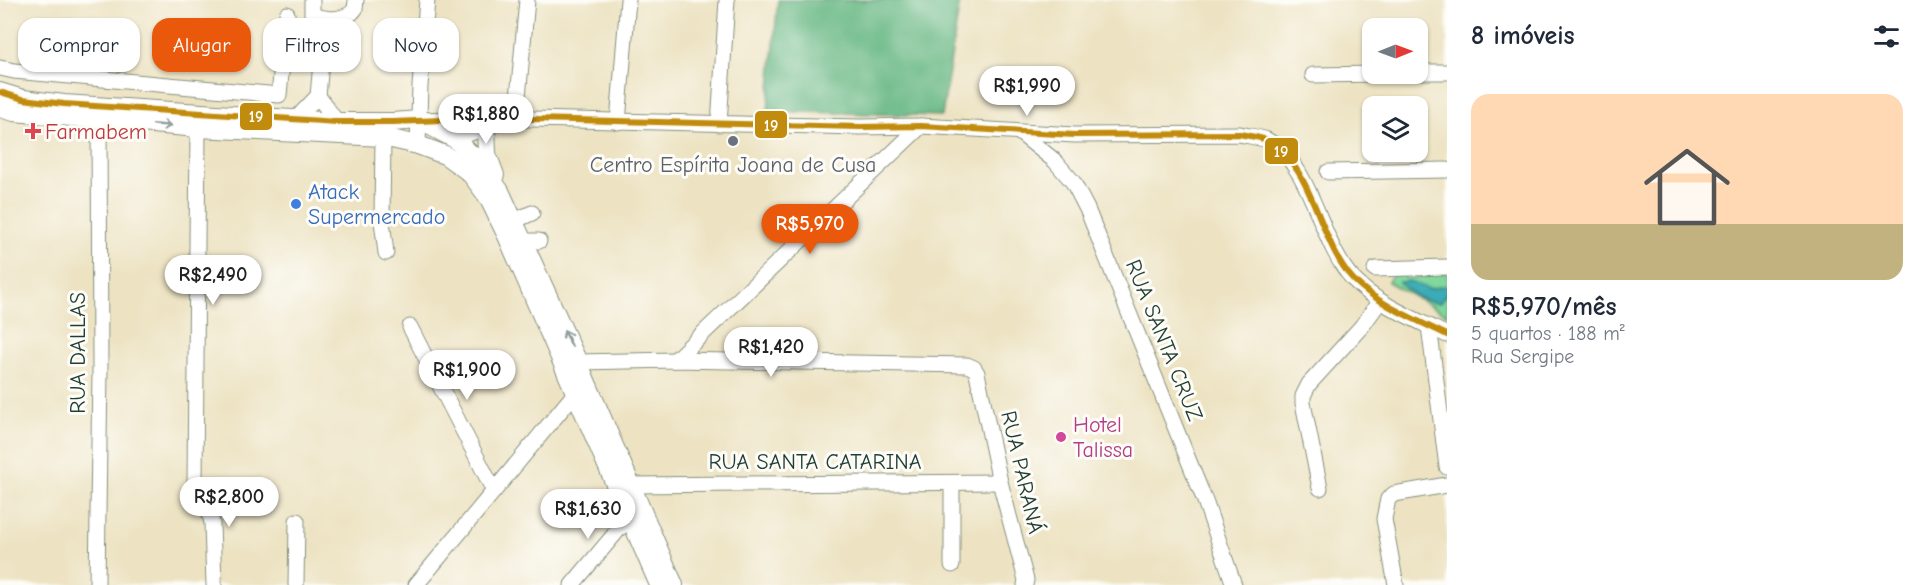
<!DOCTYPE html>
<html lang="pt">
<meta charset="utf-8">
<style>
body{margin:0;font-family:"Comic Neue",sans-serif;background:#f2f2f3;color:#1f2937;height:100vh;display:flex;flex-direction:column;font-size:22px;white-space:nowrap}
*{box-sizing:border-box;margin:0}
p{font-size:20px;color:#747a83}
.icon{flex:none;width:33px;height:33px;fill:none;stroke:currentColor;stroke-width:2;stroke-linecap:round;stroke-linejoin:round}
.map{position:relative;flex:1;overflow:hidden}
.details{display:flex;flex-direction:column;background:#fff;width:480px}
.details>*{flex:none}
.top-card{position:absolute;left:18px;top:18px;width:570px;height:54px;display:flex;gap:12px}
.needle{width:39px;rotate:89deg}
.controls{position:absolute;left:1362px;top:18px;display:grid;gap:12px}
.controls a{display:grid;place-items:center;width:66px;height:66px;border-radius:12px;background:#fff;box-shadow:0 2px 4px #0004;font-size:30px}
.price{position:absolute;translate:-50% -51px;padding:0 14px;border-radius:21px;background:#fff;color:#222;font-size:20px;line-height:39px;filter:drop-shadow(0 2px 3px #0008)}
.price::after{content:'';position:absolute;left:50%;top:36px;width:18px;height:14px;margin-left:-9px;background:inherit;clip-path:polygon(0 0,100% 0,50% 100%)}
.price.on{background:#ea580c;color:#fff}
ul{padding:0;list-style:none}
li{display:grid;align-content:center;gap:12px;height:318px;padding:0 24px}
li+li{border-top:2px solid #e0e1e3}
li span{display:grid;place-items:center;height:186px;border-radius:18px;color:#555}
li>.icon{margin-inline-start:auto}
span .icon{width:108px;height:108px;fill:#fffc;stroke-width:1}
li b{font-size:26px}
h2{display:flex;justify-content:space-between;align-items:center;height:72px;padding:0 24px;font-size:26px}
.chip{padding:0 21px;border-radius:18px;background:#fff;box-shadow:0 2px 4px #0004;font-size:21px;line-height:54px}
.chip.on{background:#ea580c;color:#fff}
main{display:flex;flex:1;min-height:0}
.map>svg:first-child{display:block}
.green{fill:#80d89d;stroke:#508a68;stroke-width:1.5}
.forest{fill:#68b884;stroke:#447a5c;stroke-width:1.5}
.water{fill:#3aabb6;stroke:#2c7475;stroke-width:1.5}
.lines{fill:none;stroke-linecap:round;stroke-linejoin:round}
.minor-casing{stroke:#86907c;stroke-width:17}
.major-casing{stroke:#86907c;stroke-width:20}
.minor{stroke:#fff;stroke-width:15}
.major{stroke:#fff;stroke-width:18}
.bus-1-casing{stroke:#fdfcf7;stroke-width:10}
.bus-1{stroke:#c18c0d;stroke-width:6}
.oneway{stroke:#8f9e9a}
.health-dot{fill:#e0444e;stroke:#fdfcf7;stroke-width:2}
.worship-dot{fill:#6b7280;stroke:#fdfcf7;stroke-width:2}
.shop-dot{fill:#3f7fe0;stroke:#fdfcf7;stroke-width:2}
.hotel-dot{fill:#d1479c;stroke:#fdfcf7;stroke-width:2}
.labels{text-anchor:middle;stroke-width:6;stroke-linejoin:round;paint-order:stroke}
.health-label{font-size:22px;fill:#be3a42;stroke:#fdfcf7;text-anchor:start}
.worship-label{font-size:22px;fill:#5b616d;stroke:#fdfcf7}
.shop-label{font-size:22px;fill:#366cbe;stroke:#fdfcf7;text-anchor:start}
.street-label{font-size:22px;fill:#1f3d34;stroke:#fdfcf7}
.hotel-label{font-size:22px;fill:#b23c85;stroke:#fdfcf7;text-anchor:start}
.line-badge{stroke:#fdfcf7;stroke-width:2}
.badge-label{font-size:16px;text-anchor:middle;font-weight:bold;fill:#fff}
</style>
<main>
<div class="map">
<svg width="1447" height="585" viewBox="0 0 1447 585">
<rect width="100%" height="100%" fill="#fdfcf7"/>
<filter id="ink" filterUnits="userSpaceOnUse"><feTurbulence type="fractalNoise" baseFrequency=".0167" numOctaves="2"/><feDisplacementMap in="SourceGraphic" scale="12" xChannelSelector="R" yChannelSelector="G"/><feConvolveMatrix kernelMatrix="1 2 1 2 8 2 1 2 1" color-interpolation-filters="sRGB"/></filter>
<filter id="wash" filterUnits="userSpaceOnUse"><feTurbulence type="fractalNoise" baseFrequency=".008" numOctaves="4" result="noise"/><feDisplacementMap in="SourceGraphic" scale="24" xChannelSelector="R" yChannelSelector="G"/><feGaussianBlur stdDeviation="1.35" result="paint"/><feColorMatrix in="noise" values="0 0 0 0 0 0 0 0 0 0 0 0 0 0 0 0 0 1.4 0 .05"/><feComposite in="paint" operator="in"/></filter>
<g filter="url(#wash)">
<rect width="100%" height="100%" fill="#ede3c3"/>
<!-- green -->
<path class="green" d="M 1447,273 L 1447,315 L 1388,282 L 1392,275 Z"/>
<!-- forest -->
<path class="forest" d="M 778,0 L 960,0 L 942,116 L 768,111 Z"/>
<!-- water -->
<path class="water" d="M 1409,281 L 1429,289 L 1443,286 L 1447,288 L 1447,292 L 1440,303 C 1420,301 1413,296 1399,282 Z"/>
</g>
<g filter="url(#ink)">
<g class="lines">
<defs>
<g id="minor">
<path d="M 312,0 L 312,14 C 324,21 347,21 355,9 L 356,0"/>
<path d="M 325,18 L 318,96 L 337,122"/>
<path d="M 0,68 L 14,71 L 279,95 L 287,14"/>
<path d="M 1418,72 L 1447,72"/>
<path d="M 1313,75 L 1380,74"/>
<path d="M 296,119 L 318,96"/>
<path d="M 516,119 L 527,0"/>
<path d="M 419,120 L 492,118 L 860,127 L 921,126 L 1075,135 L 1240,134 C 1248,136 1259,137 1267,140 C 1314,166 1318,241 1353,279 C 1378,305 1415,319 1447,335"/>
<path d="M 618,122 L 628,0"/>
<path d="M 719,124 L 727,0"/>
<path d="M 198,128 L 195,483 L 208,507 L 212,523 L 214,585"/>
<path d="M 1020,133 L 1055,161 L 1073,182 L 1087,209 L 1205,501 L 1234,585"/>
<path d="M 383,137 L 382,221 L 386,253"/>
<path d="M 455,139 L 496,123"/>
<path d="M 418,145 L 420,86 L 427,0"/>
<path d="M 1328,172 L 1447,170"/>
<path d="M 514,221 L 532,213"/>
<path d="M 523,241 L 539,241"/>
<path d="M 1375,269 L 1447,267"/>
<path d="M 1429,326 L 1447,467"/>
<path d="M 410,327 L 494,491"/>
<path d="M 675,360 L 921,126"/>
<path d="M 578,362 L 675,360 L 967,365 L 974,368 L 977,373 L 1000,482 L 1026,580 L 1025,585"/>
<path d="M 952,483 L 952,565"/>
<path d="M 631,485 L 1000,482"/>
<path d="M 1320,488 L 1303,403 L 1303,396 L 1309,384 L 1362,326 L 1380,301"/>
<path d="M 97,585 L 100,370 L 99,120"/>
<path d="M 296,585 L 297,521"/>
<path d="M 416,585 L 576,392"/>
<path d="M 572,585 L 629,517"/>
<path d="M 1396,585 L 1384,519 L 1388,499 L 1394,494 L 1447,485"/>
</g>
<g id="major">
<path d="M 0,92 L 23,99 L 64,104 L 337,122 L 393,122 L 419,120 L 455,139 L 479,162 L 500,191 L 578,362 L 674,585"/>
<path d="M 0,108 L 14,112 L 198,128 L 383,137 L 418,145 L 445,155 L 470,173 L 488,197 L 507,236 L 659,585"/>
<path d="M 486,127 L 487,154 L 495,175"/>
</g>
</defs>
<!-- minor casing -->
<use href="#minor" class="minor-casing"/>
<!-- major casing -->
<use href="#major" class="major-casing"/>
<!-- minor -->
<use href="#minor" class="minor"/>
<!-- major -->
<use href="#major" class="major"/>
<defs>
<path id="bus-1" d="M 0,92 L 23,99 L 64,104 L 337,122 L 393,122 L 492,118 L 860,127 L 921,126 L 1075,135 L 1240,134 C 1248,136 1259,137 1267,140 C 1314,166 1318,241 1353,279 C 1378,305 1415,319 1447,335"/>
</defs>
<!-- bus-1 casing -->
<use href="#bus-1" class="bus-1-casing"/>
<!-- bus-1 -->
<use href="#bus-1" class="bus-1"/>
</g>
<!-- one-way arrows -->
<defs><path id="oneway-shaft" d="M-6 0H5M1.5-3L5.5 0L1.5 3" fill="none" stroke-width="1.6" stroke-linecap="round" stroke-linejoin="round" transform="scale(1.5)"/></defs>
<g class="oneway">
<use href="#oneway-shaft" transform="translate(162 125) rotate(5)"/>
<use href="#oneway-shaft" transform="translate(568 338) rotate(-115)"/>
</g>
</g>
<!-- markers -->
<path class="health-dot" d="M30 122h6v6h6v6h-6v6h-6v-6h-6v-6h6z"/>
<circle class="worship-dot" cx="733" cy="141" r="6"/>
<circle class="shop-dot" cx="296" cy="204" r="6"/>
<circle class="hotel-dot" cx="1061" cy="437" r="6"/>
<g class="labels">
<!-- health labels -->
<g class="health-label">
<text x="45" y="139">Farmabem</text>
</g>
<!-- worship labels -->
<g class="worship-label">
<text x="733" y="172">Centro Espírita Joana de Cusa</text>
</g>
<!-- shop labels -->
<g class="shop-label">
<text x="308" y="199">Atack<tspan x="308" dy="25">Supermercado</tspan></text>
</g>
<!-- street labels -->
<g class="street-label">
<text transform="translate(1165 340) rotate(68)" y="8">RUA SANTA CRUZ</text>
<text transform="translate(77 353) rotate(-90)" y="8">RUA DALLAS</text>
<text x="815" y="469">RUA SANTA CATARINA</text>
<text transform="translate(1023 472) rotate(77)" y="8">RUA PARANÁ</text>
</g>
<!-- hotel labels -->
<g class="hotel-label">
<text x="1073" y="432">Hotel<tspan x="1073" dy="25">Talissa</tspan></text>
</g>
</g>
<g class="line-badge">
<rect x="239" y="102" width="34" height="29" rx="6" fill="#c18c0d"/>
<rect x="754" y="110" width="34" height="29" rx="6" fill="#c18c0d"/>
<rect x="1264" y="137" width="35" height="28" rx="6" fill="#c18c0d"/>
</g>
<g class="badge-label">
<text x="256" y="122">19</text>
<text x="771" y="131">19</text>
<text x="1281" y="157">19</text>
</g>
</svg>
<div class="controls">
<a><svg class="needle" viewBox="-14 -14 28 28"><path d="M0-13l5 13h-10z" fill="#e53935"/><path d="M0 13l5-13h-10z" fill="#747a83"/></svg></a>
<a><svg class="icon" aria-label="layers" viewBox="0 0 24 24"><path d="M12 4l9 5-9 5-9-5zM3 14l9 5 9-5"/></svg></a>
</div>
<b class="price" style="left:1027px;top:117px">R$1,990</b>
<b class="price" style="left:486px;top:145px">R$1,880</b>
<b class="price on" style="left:810px;top:255px">R$5,970</b>
<b class="price" style="left:213px;top:306px">R$2,490</b>
<b class="price" style="left:771px;top:378px">R$1,420</b>
<b class="price" style="left:467px;top:401px">R$1,900</b>
<b class="price" style="left:229px;top:528px">R$2,800</b>
<b class="price" style="left:588px;top:540px">R$1,630</b>
<div class="top-card">
<a class="chip">Comprar</a>
<a class="chip on">Alugar</a>
<a class="chip">Filtros</a>
<a class="chip">Novo</a>
</div>
</div>
<section class="details">
<h2>8 imóveis<svg class="icon" aria-label="filters" viewBox="0 0 24 24"><path d="M4 7h16M4 17h16"/><circle cx="9" cy="7" r="2"/><circle cx="15" cy="17" r="2"/></svg></h2>
<ul>
<li><span style="background:linear-gradient(#ffd9b3 70%,#c2b280 0)"><svg class="icon" aria-label="home" viewBox="0 0 24 24"><path d="M3 11l9-7 9 7M6 9v11h12V9"/></svg></span><div><b>R$5,970/mês</b><p>5 quartos · 188 m²</p><p>Rua Sergipe</p></div></li>
</ul>
</section>
</main>
